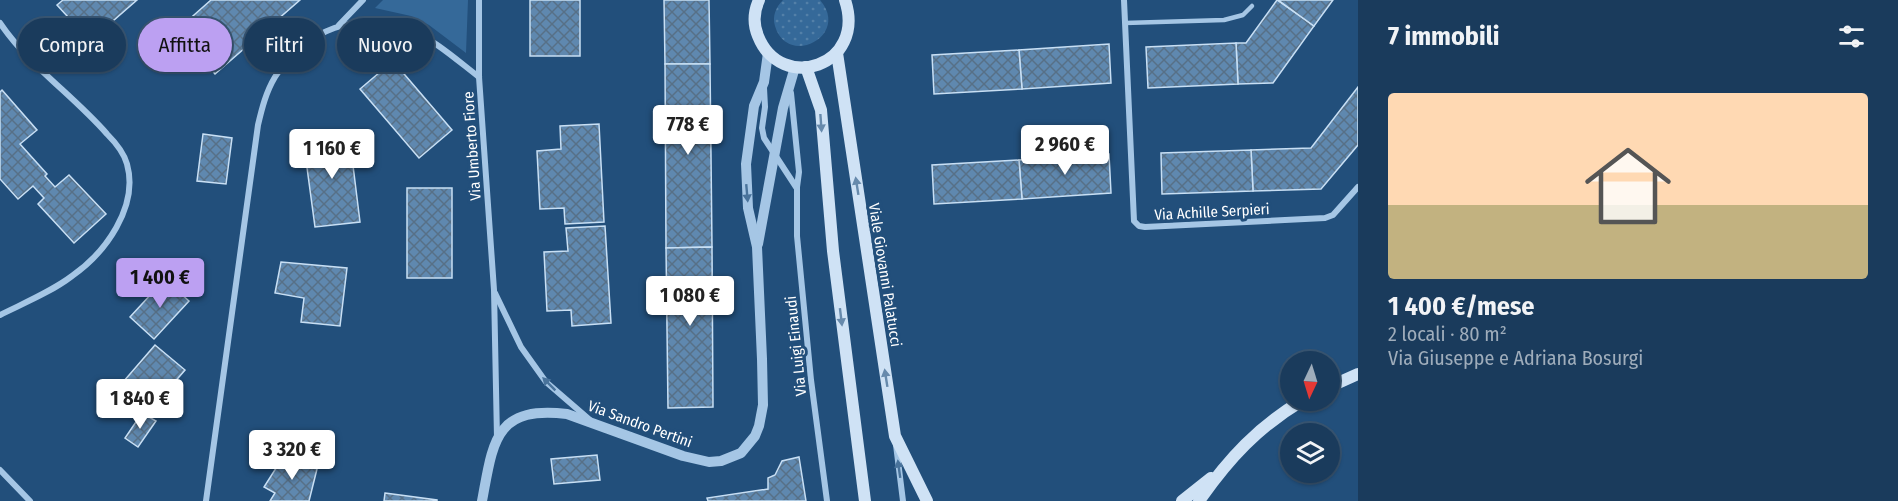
<!DOCTYPE html>
<html lang="it">
<meta charset="utf-8">
<style>
body{margin:0;font-family:"Fira Sans Condensed",sans-serif;background:#234262;color:#f1f3f6;height:100vh;display:flex;flex-direction:column;font-size:22px;white-space:nowrap}
*{box-sizing:border-box;margin:0}
p{font-size:20px;color:#9fadbb}
.icon{flex:none;width:33px;height:33px;fill:none;stroke:currentColor;stroke-width:2;stroke-linecap:round;stroke-linejoin:round}
.map{position:relative;flex:1;overflow:hidden}
.drawer{display:flex;flex-direction:column;background:#1a3b5c;width:540px}
.drawer>*{flex:none}
.banner{position:absolute;left:18px;top:18px;width:570px;height:54px;display:flex;gap:12px}
.needle{width:39px;rotate:184deg}
.buttons{position:absolute;left:1280px;top:351px;display:grid;gap:12px}
.buttons a{display:grid;place-items:center;width:60px;height:60px;border-radius:50%;background:#1a3b5c;box-shadow:0 2px 4px #0004,0 0 0 2px #385572;font-size:30px}
.price{position:absolute;translate:-50% -51px;padding:0 14px;border-radius:6px;background:#fff;color:#222;font-size:20px;line-height:39px;filter:drop-shadow(0 2px 3px #0008)}
.price::after{content:'';position:absolute;left:50%;top:36px;width:18px;height:14px;margin-left:-9px;background:inherit;clip-path:polygon(0 0,100% 0,50% 100%)}
.price.active{background:#bca0f2;color:#111}
ul{padding:0;list-style:none}
li{display:grid;align-content:center;gap:12px;height:318px;padding:0 30px}
li span{display:grid;place-items:center;height:186px;border-radius:6px;color:#555}
li>.icon{margin-inline-start:auto}
span .icon{width:108px;height:108px;fill:#fffc;stroke-width:1}
li b{font-size:26px}
h2{display:flex;justify-content:space-between;align-items:center;height:72px;padding:0 30px;font-size:26px}
.pill{padding:0 21px;border-radius:27px;background:#1a3b5c;box-shadow:0 2px 4px #0004,0 0 0 2px #385572;font-size:21px;line-height:54px}
.pill.active{background:#bca0f2;color:#111}
main{display:flex;flex:1;min-height:0}
.map>svg:first-child{display:block}
.park{fill:#356999}
.garden{fill:url(#garden-dots)}
.building{fill:url(#building-cross-hatch);stroke:#c8dff4;stroke-width:1.5}
.lines{fill:none;stroke-linecap:round;stroke-linejoin:round}
.service{stroke:#a5c6e5;stroke-width:4.5}
.minor{stroke:#a5c6e5;stroke-width:6}
.tertiary{stroke:#a5c6e5;stroke-width:10}
.secondary{stroke:#cfe2f5;stroke-width:12}
.oneway{fill:#678aac}
.oneway2{fill:#49739b}
.labels{text-anchor:middle;stroke-width:6;stroke-linejoin:round;paint-order:stroke}
.street-label{font-size:15px;fill:#fff;stroke:#224f7b}
</style>
<main>
<div class="map">
<svg width="1358" height="501" viewBox="0 0 1358 501">
<defs>
<pattern id="garden-dots" width="8" height="8" patternUnits="userSpaceOnUse" patternTransform="scale(1.5)"><rect width="8" height="8" fill="#356999"/><path d="M2 2h.1M6 6h.1" fill="none" stroke="#5380a8" stroke-width="1.8" stroke-linecap="round"/></pattern>
<pattern id="building-cross-hatch" width="8" height="8" patternUnits="userSpaceOnUse" patternTransform="scale(1.5)"><rect width="8" height="8" fill="#5f88af"/><path d="M0 0l8 8M0 8l8-8" fill="none" stroke="#577087"/></pattern>
</defs>
<rect width="100%" height="100%" fill="#224f7b"/>
<!-- park -->
<path class="park" d="M 383,0 L 468,0 L 466,53 L 429,25 L 411,16 L 375,8 Z"/>
<!-- garden -->
<path class="garden" d="M 783,0 L 820,0 C 851,36 787,68 775,26 C 772,16 776,7 783,0 Z"/>
<!-- building -->
<g class="building">
<path d="M 63,0 L 137,0 L 90,41 L 57,5 Z"/>
<path d="M 211,0 L 300,0 L 215,74 L 177,30 Z"/>
<rect x="530" y="0" width="50" height="56"/>
<path d="M 664,0 L 709,0 L 710,64 L 665,64 Z"/>
<path d="M 1277,0 L 1314,26 L 1273,83 L 1238,84 L 1236,43 L 1246,43 Z"/>
<path d="M 1278,0 L 1333,0 L 1314,26 Z"/>
<path d="M 1236,43 L 1238,84 L 1148,88 L 1146,47 Z"/>
<path d="M 1109,44 L 1111,83 L 1022,89 L 1019,50 Z"/>
<path d="M 1019,50 L 1022,89 L 934,94 L 932,55 Z"/>
<path d="M 393,61 L 452,130 L 419,158 L 360,89 Z"/>
<path d="M 665,64 L 710,64 L 712,247 L 666,248 Z"/>
<path d="M 1358,87 L 1358,145 L 1321,189 L 1253,191 L 1251,150 L 1311,148 Z"/>
<path d="M 2,90 L 37,130 L 20,144 L 47,174 L 45,176 L 55,187 L 69,175 L 106,214 L 74,243 L 38,204 L 44,198 L 33,186 L 18,199 L 0,179 L 0,92 Z"/>
<path d="M 599,124 L 604,222 L 565,224 L 564,208 L 540,209 L 537,151 L 561,149 L 560,126 Z"/>
<path d="M 349,133 L 360,222 L 315,227 L 303,138 Z"/>
<path d="M 203,134 L 232,138 L 226,184 L 197,181 Z"/>
<path d="M 1251,150 L 1253,191 L 1162,194 L 1161,153 Z"/>
<path d="M 1109,154 L 1111,193 L 1022,199 L 1019,160 Z"/>
<path d="M 1019,160 L 1022,199 L 934,204 L 932,165 Z"/>
<rect x="407" y="188" width="45" height="90"/>
<path d="M 605,226 L 611,323 L 572,326 L 571,310 L 547,311 L 544,252 L 568,251 L 566,228 Z"/>
<path d="M 712,247 L 713,407 L 668,408 L 666,248 Z"/>
<path d="M 281,262 L 347,268 L 340,326 L 301,322 L 304,298 L 275,293 Z"/>
<path d="M 165,279 L 189,301 L 154,339 L 130,317 Z"/>
<path d="M 155,345 L 185,370 L 154,406 L 124,381 Z"/>
<path d="M 142,413 L 156,421 L 138,447 L 125,438 Z"/>
<path d="M 597,455 L 600,480 L 554,484 L 551,459 Z"/>
<path d="M 283,457 L 318,465 L 309,501 L 270,501 L 275,493 L 264,487 Z"/>
<path d="M 799,457 L 806,501 L 708,501 L 707,498 L 768,489 L 768,478 L 775,475 L 782,461 Z"/>
<path d="M 385,493 L 437,500 L 437,501 L 384,501 Z"/>
</g>
<g class="lines">
<!-- service -->
<path class="service" d="M 1125,23 L 1224,20 L 1243,15 L 1252,6"/>
<!-- minor -->
<g class="minor">
<path d="M 479,0 L 479,77 L 494,290 L 497,438"/>
<path d="M 1124,0 L 1134,221 L 1139,226 L 1145,227 L 1325,218 L 1333,215 L 1358,187"/>
<path d="M 0,23 C 29,66 73,95 107,134 C 115,142 124,153 127,164 C 139,207 105,253 72,276 C 51,292 24,303 0,315"/>
<path d="M 339,25 L 363,0"/>
<path d="M 764,88 L 765,107 L 762,128 L 764,138 L 796,187"/>
<path d="M 791,93 L 799,172 L 797,187 L 797,236 L 811,380 L 827,501"/>
<path d="M 495,293 L 521,347 L 546,382 L 590,420"/>
<path d="M 896,445 L 903,501"/>
<path d="M 0,470 L 30,501"/>
<path d="M 206,501 L 258,125 C 262,108 266,92 275,77 C 305,30 358,9 411,30 C 436,41 458,61 479,77"/>
</g>
<!-- tertiary -->
<g class="tertiary">
<path d="M 758,244 L 783,108 L 795,67"/>
<path d="M 482,501 C 493,443 494,405 567,414 L 683,456 L 709,462 L 721,461 L 741,453 L 755,436 L 759,426 L 763,405 L 762,359 L 757,247 L 748,208 L 746,164 L 754,106 L 764,82 L 768,53"/>
</g>
<!-- secondary -->
<g class="secondary">
<path d="M 759,0 C 754,11 753,24 758,36 C 781,94 867,66 845,0"/>
<path d="M 837,53 L 895,436 L 927,501"/>
<path d="M 806,67 L 821,110 L 833,251 L 865,501"/>
<path d="M 1329,387 L 1358,374"/>
<path d="M 1182,501 L 1211,478"/>
<path d="M 1199,501 C 1229,458 1258,427 1303,400"/>
</g>
</g>
<!-- one-way arrows -->
<defs><path id="oneway-solid" d="M-6-.8H1V-3.2L6.5 0L1 3.2V.8H-6Z" transform="scale(1.5)"/></defs>
<g class="oneway">
<use href="#oneway-solid" transform="translate(821 123) rotate(86)"/>
<use href="#oneway-solid" transform="translate(857 186) rotate(-99)"/>
<use href="#oneway-solid" transform="translate(841 317) rotate(83)"/>
<use href="#oneway-solid" transform="translate(886 378) rotate(-99)"/>
</g>
<g class="oneway2">
<use href="#oneway-solid" transform="translate(747 193) rotate(85)"/>
<use href="#oneway-solid" transform="translate(549 384) rotate(-135)"/>
<use href="#oneway-solid" transform="translate(899 469) rotate(-98)"/>
</g>
<g class="labels">
<!-- street labels -->
<g class="street-label">
<text transform="translate(472 146) rotate(-94)" y="5">Via Umberto Fiore</text>
<text transform="translate(1212 212) rotate(-3)" y="5">Via Achille Serpieri</text>
<text transform="translate(885 275) rotate(81)" y="5">Viale Giovanni Palatucci</text>
<text transform="translate(796 346) rotate(-96)" y="5">Via Luigi Einaudi</text>
<text transform="translate(640 424) rotate(20)" y="5">Via Sandro Pertini</text>
</g>
</g>
</svg>
<div class="buttons">
<a><svg class="needle" viewBox="-14 -14 28 28"><path d="M0-13l5 13h-10z" fill="#e53935"/><path d="M0 13l5-13h-10z" fill="#9fadbb"/></svg></a>
<a><svg class="icon" aria-label="layers" viewBox="0 0 24 24"><path d="M12 4l9 5-9 5-9-5zM3 14l9 5 9-5"/></svg></a>
</div>
<b class="price" style="left:688px;top:156px">778 €</b>
<b class="price" style="left:1065px;top:176px">2 960 €</b>
<b class="price" style="left:332px;top:180px">1 160 €</b>
<b class="price active" style="left:160px;top:309px">1 400 €</b>
<b class="price" style="left:690px;top:327px">1 080 €</b>
<b class="price" style="left:140px;top:430px">1 840 €</b>
<b class="price" style="left:292px;top:481px">3 320 €</b>
<div class="banner">
<a class="pill">Compra</a>
<a class="pill active">Affitta</a>
<a class="pill">Filtri</a>
<a class="pill">Nuovo</a>
</div>
</div>
<section class="drawer">
<h2>7 immobili<svg class="icon" aria-label="filters" viewBox="0 0 24 24"><path d="M4 7h16M4 17h16"/><circle cx="9" cy="7" r="2"/><circle cx="15" cy="17" r="2"/></svg></h2>
<ul>
<li><span style="background:linear-gradient(#ffd9b3 60%,#c2b280 0)"><svg class="icon" aria-label="home" viewBox="0 0 24 24"><path d="M3 11l9-7 9 7M6 9v11h12V9"/></svg></span><div><b>1 400 €/mese</b><p>2 locali · 80 m²</p><p>Via Giuseppe e Adriana Bosurgi</p></div></li>
</ul>
</section>
</main>
